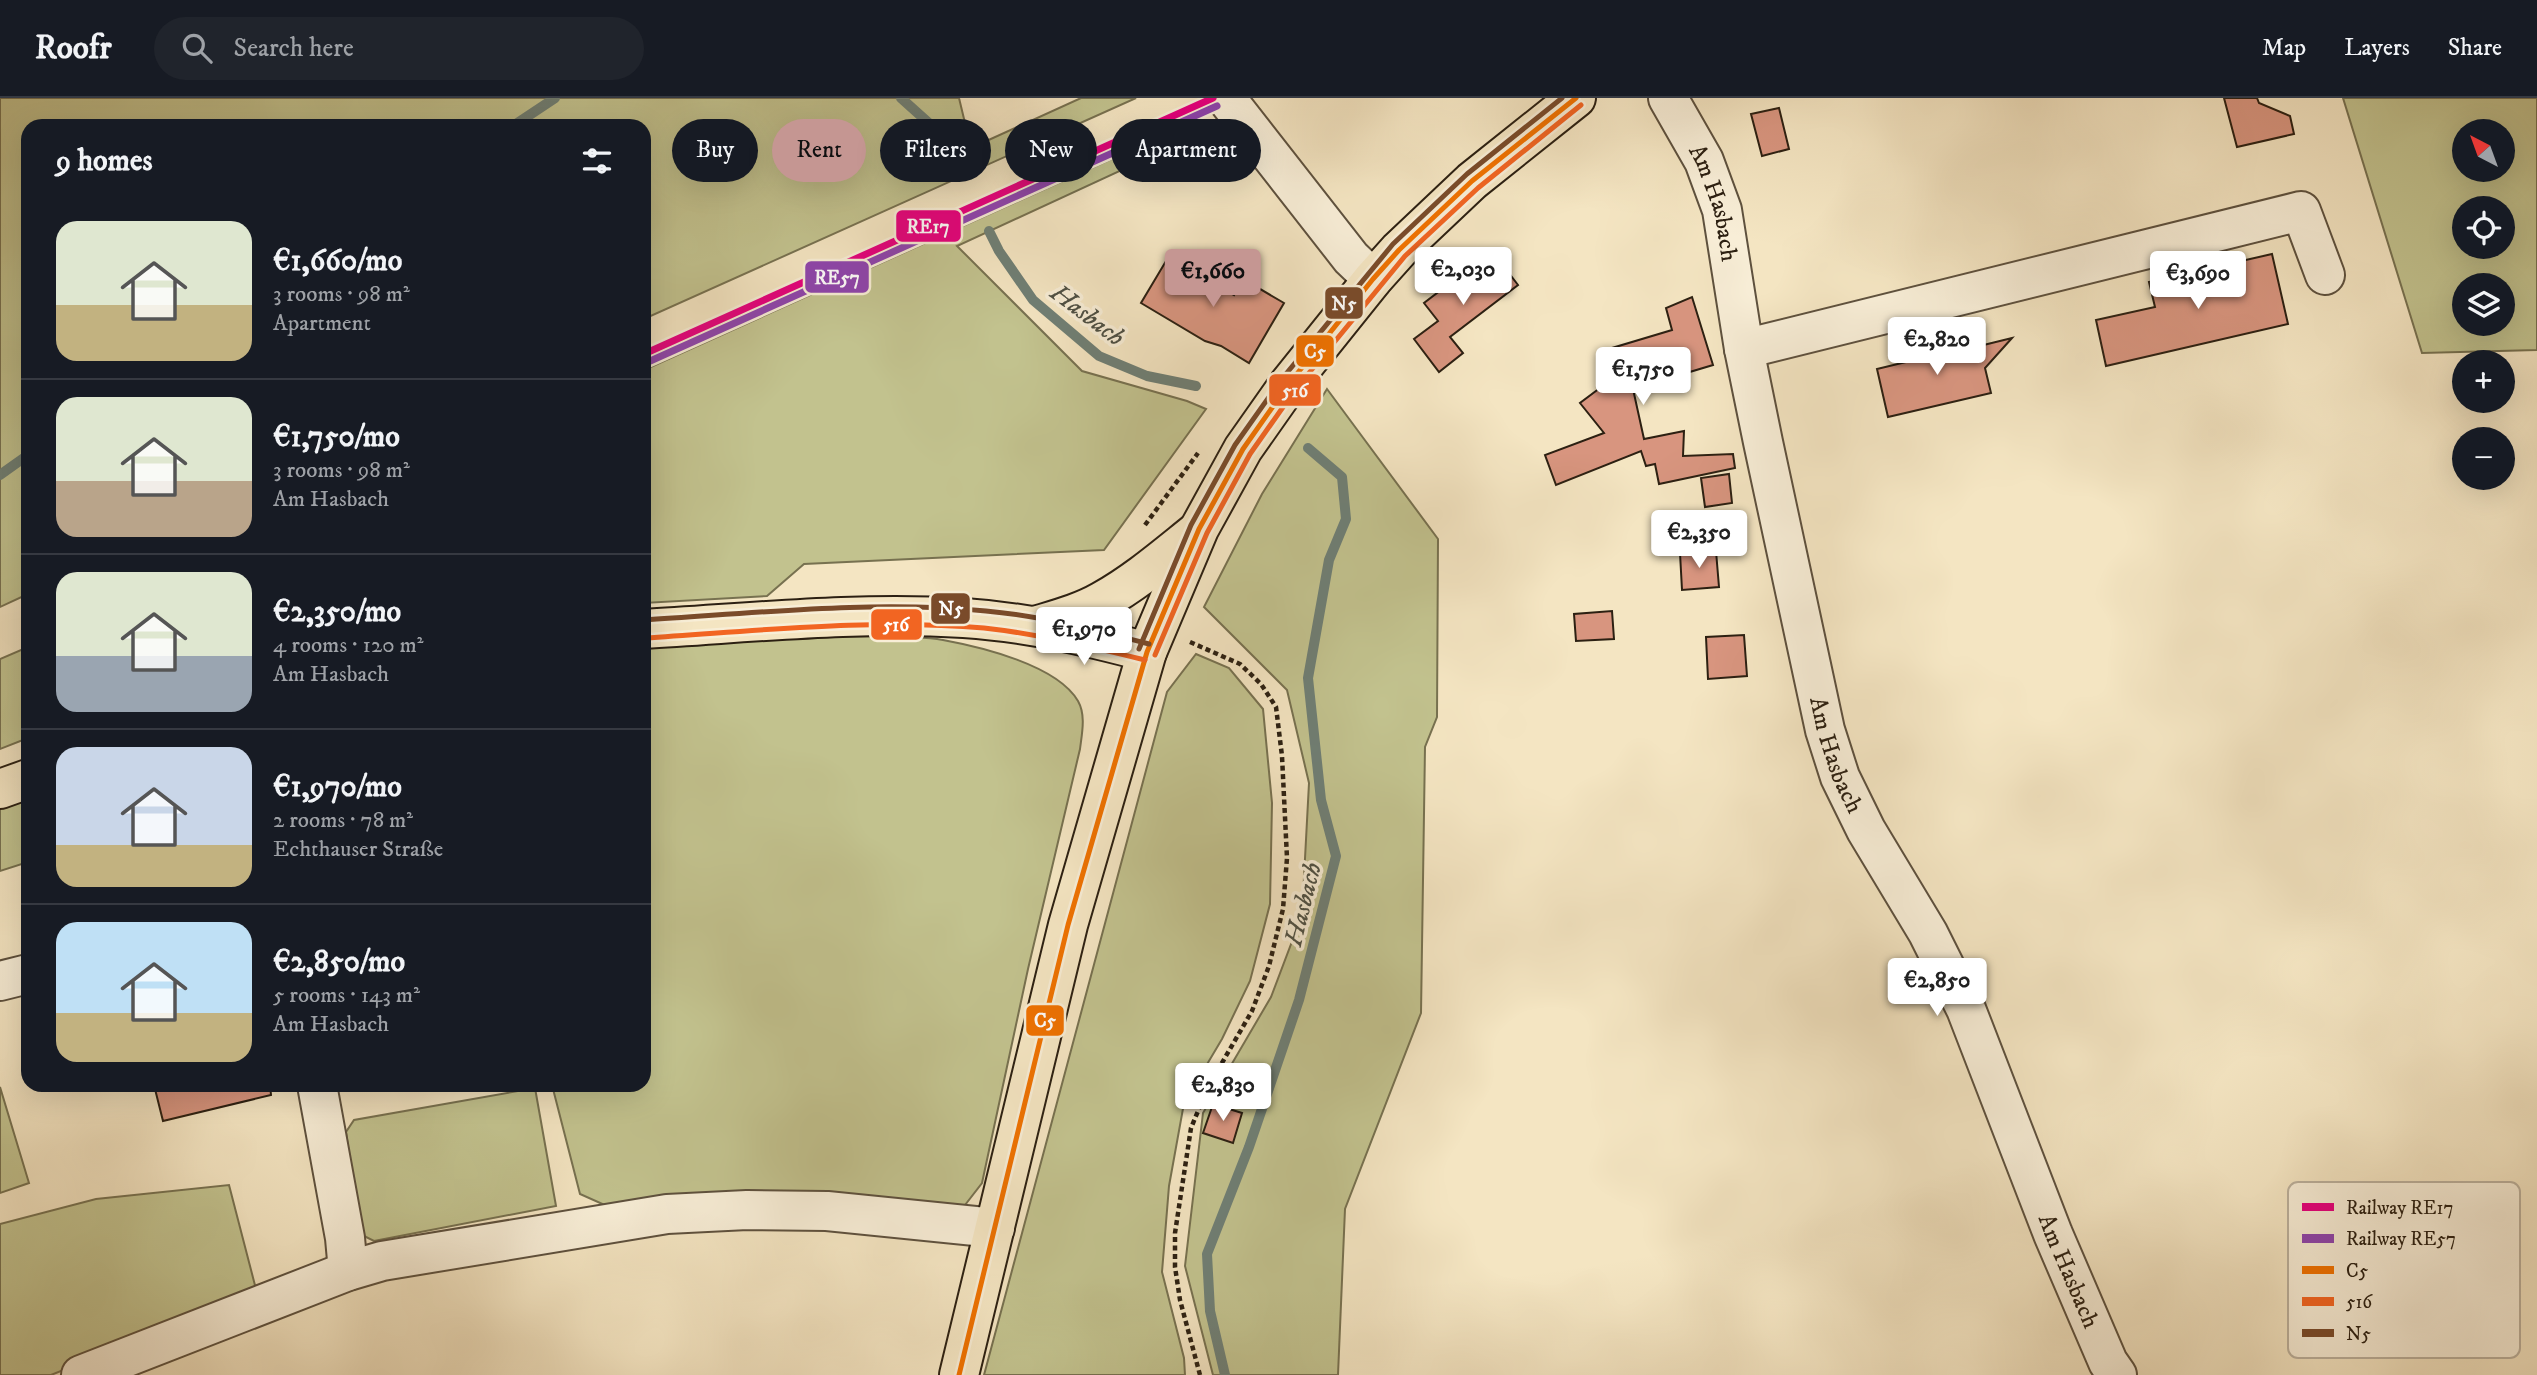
<!DOCTYPE html>
<meta charset="utf-8">
<style>
body{margin:0;font-family:"IM FELL DW Pica",serif;background:#20242c;color:#f1f3f6;height:100vh;display:flex;flex-direction:column;font-size:26px;white-space:nowrap}
*{box-sizing:border-box;margin:0}
p{font-size:23px;color:#9ea1a6}
.icon{flex:none;width:38px;height:38px;fill:none;stroke:currentColor;stroke-width:2;stroke-linecap:round;stroke-linejoin:round}
.map{position:relative;flex:1;overflow:hidden}
.sheet{position:absolute;left:21px;top:21px;width:630px;height:973px;display:flex;flex-direction:column;background:#171b24;border-radius:21px;box-shadow:0 7px 28px #0002}
.sheet>*{flex:none}
.banner{position:absolute;left:672px;top:21px;width:665px;height:63px;display:flex;gap:14px}
.needle{width:46px;rotate:319deg}
.fabs{position:absolute;left:2452px;top:21px;display:grid;gap:14px}
.fabs a{display:grid;place-items:center;width:63px;height:63px;border-radius:50%;background:#171b24;box-shadow:0 7px 28px #0002;font-size:35px}
.price{position:absolute;translate:-50% -60px;padding:0 16px;border-radius:7px;background:#fff;color:#222;font-size:23px;line-height:46px;filter:drop-shadow(0 2px 4px #0008)}
.price::after{content:'';position:absolute;left:50%;top:42px;width:21px;height:16px;margin-left:-10px;background:inherit;clip-path:polygon(0 0,100% 0,50% 100%)}
.price.current{background:#c59692;color:#111}
ul{padding:0;list-style:none}
li{display:flex;align-items:center;gap:21px;height:175px;padding:0 35px}
li+li{border-top:2px solid #363941}
li span{display:grid;place-items:center;flex:none;width:196px;height:140px;border-radius:21px;color:#555}
li>.icon{margin-inline-start:auto}
span .icon{width:84px;height:84px;fill:#fffc;stroke-width:1}
li b{font-size:30px}
h2{display:flex;justify-content:space-between;align-items:center;height:84px;padding:0 35px;font-size:30px}
.pill{padding:0 24px;border-radius:32px;background:#171b24;box-shadow:0 7px 28px #0002;font-size:24px;line-height:63px}
.pill.current{background:#c59692;color:#111}
header{display:flex;align-items:center;gap:42px;box-sizing:border-box;height:98px;padding:0 35px;background:#171b24;border-bottom:2px solid #363941}
header strong{font-size:33px}
nav{display:flex;gap:38px;margin-inline-start:auto;font-size:24px}
.search{width:490px;height:63px;background:#20242c;display:flex;align-items:center;gap:18px;box-sizing:border-box;padding:0 24px;border-radius:38px;color:#9ea1a6;font-size:26px}
.map>svg:first-child{display:block}
.green{fill:#c2c28e;stroke:#777150;stroke-width:2;fill-rule:evenodd}
.lines{fill:none;stroke-linecap:round;stroke-linejoin:round}
.stream{stroke:#6f7f75;stroke-width:10}
.building{fill:#d8957f;stroke:#2c2012;stroke-width:2}
.minor-casing{stroke:#5e513e;stroke-width:42}
.major-casing{stroke:#2c2012;stroke-width:42}
.path{stroke:#2c2012;stroke-width:4.5;stroke-dasharray:5 3.5;stroke-linecap:butt}
.minor{stroke:#f8eed7;stroke-width:38}
.major{stroke:#f4e5c2;stroke-width:38}
.bus-1-casing{stroke:#f8eed7;stroke-width:10}
.bus-2-casing{stroke:#f8eed7;stroke-width:10}
.bus-3-casing{stroke:#f8eed7;stroke-width:10}
.bus-1{stroke:#f07200;stroke-width:5}
.bus-2{stroke:#f26522;stroke-width:5}
.bus-3{stroke:#7a4b2a;stroke-width:5}
.rail-1-casing{stroke:#f8eed7;stroke-width:12}
.rail-2-casing{stroke:#f8eed7;stroke-width:12}
.rail-1{stroke:#e5007d;stroke-width:7}
.rail-2{stroke:#8e44ad;stroke-width:7}
.labels{text-anchor:middle;stroke-width:7;stroke-linejoin:round;paint-order:stroke}
.street-label{font-size:24px;fill:#2c2012;stroke:#f8eed7}
.water-label{font-size:26px;font-style:italic;fill:#4e5044;stroke:#f8eed7}
.key{fill:#f8eed7;stroke:#bbb09c;stroke-width:2}
.key-label{font-size:19px;fill:#2c2012}
.line-badge{stroke:#f8eed7;stroke-width:2.5}
.badge-label{font-size:19px;text-anchor:middle;font-weight:bold;fill:#fff}
</style>
<header>
<strong>Roofr</strong>
<div class="search"><svg class="icon" aria-label="search" viewBox="0 0 24 24"><circle cx="10" cy="10" r="6"/><path d="M15 15l6 6"/></svg>Search here</div>
<nav><a>Map</a><a>Layers</a><a>Share</a></nav>
</header>
<div class="map">
<svg width="2537" height="1277" viewBox="0 0 2537 1277">
<rect width="100%" height="100%" fill="#f4e5c2"/>
<filter id="stains"><feTurbulence type="fractalNoise" baseFrequency=".00286" numOctaves="4"/><feColorMatrix values="0 0 0 0 .2 0 0 0 0 .09 0 0 0 0 .02 0 0 0 .5 -.17"/></filter>
<radialGradient id="worn" r=".72"><stop offset=".6" stop-color="#630" stop-opacity="0"/><stop offset="1" stop-color="#630" stop-opacity=".3"/></radialGradient>
<!-- green -->
<g class="green">
<path d="M 0,0 L 959,0 L 971,50 L 1081,0 L 1136,0 L 644,221 L 644,28 L 28,28 L 28,496 L 0,509 Z"/>
<path d="M 2343,0 L 2537,0 L 2537,252 L 2422,255 ZM 2464,33 L 2502,33 L 2502,72 L 2464,72 ZM 2464,110 L 2502,110 L 2502,149 L 2464,149 ZM 2464,187 L 2502,187 L 2502,226 L 2464,226 Z"/>
<path d="M 1180,30 L 1189,41 L 957,148 L 1082,273 L 1187,303 L 1206,311 L 1104,452 L 804,466 L 767,498 L 644,505 L 644,272 Z"/>
<path d="M 1327,291 L 1438,441 L 1437,619 L 1425,649 L 1421,915 L 1345,1111 L 1338,1277 L 1213,1277 L 1185,1168 L 1203,1015 L 1271,899 L 1302,817 L 1309,685 L 1287,592 L 1204,509 L 1262,396 Z"/>
<path d="M 845,538 C 877,539 911,537 943,542 C 981,549 1057,567 1078,603 C 1086,617 1082,635 1080,651 L 1028,871 L 982,1085 L 965,1107 L 952,1114 L 627,1117 L 580,1096 L 552,987 L 644,987 L 644,548 Z"/>
<path d="M 28,549 L 28,640 L 0,651 L 0,561 Z"/>
<path d="M 1196,556 L 1229,570 L 1263,611 L 1272,705 L 1270,806 L 1250,883 L 1222,941 L 1184,1005 L 1169,1088 L 1162,1174 L 1184,1260 L 1185,1277 L 984,1277 L 1167,594 Z"/>
<path d="M 28,698 L 28,764 L 0,773 L 0,708 Z"/>
<path d="M 0,989 L 29,1085 L 0,1095 Z"/>
<path d="M 535,990 L 556,1108 L 374,1143 L 360,1136 L 346,1034 L 354,1022 Z"/>
<path d="M 229,1087 L 257,1195 L 51,1277 L 0,1277 L 0,1126 L 96,1101 Z"/>
</g>
<g class="lines">
<!-- stream -->
<g class="stream">
<path d="M 901,0 L 931,27"/>
<path d="M 513,28 L 555,0"/>
<path d="M 989,133 L 999,153 L 1033,202 L 1099,258 L 1147,278 L 1196,288"/>
<path d="M 0,377 L 28,357"/>
<path d="M 1225,1277 L 1210,1213 L 1207,1156 L 1249,1049 L 1299,902 L 1336,758 L 1321,702 L 1308,580 L 1329,462 L 1346,421 L 1342,379 L 1308,350"/>
</g>
</g>
<!-- building -->
<g class="building">
<path d="M 2224,0 L 2257,0 L 2259,5 L 2290,18 L 2294,36 L 2237,49 Z"/>
<path d="M 1779,10 L 1789,51 L 1762,58 L 1751,16 Z"/>
<path d="M 1492,153 L 1518,187 L 1450,239 L 1463,255 L 1439,274 L 1414,241 L 1438,223 L 1424,205 Z"/>
<path d="M 2272,156 L 2288,226 L 2106,268 L 2096,222 L 2155,209 L 2149,184 Z"/>
<path d="M 1169,158 L 1234,197 L 1243,181 L 1284,205 L 1249,265 L 1221,248 L 1205,243 L 1141,205 Z"/>
<path d="M 1692,199 L 1713,267 L 1633,291 L 1644,341 L 1684,333 L 1683,358 L 1733,356 L 1735,370 L 1659,386 L 1655,366 L 1646,368 L 1641,353 L 1556,387 L 1545,357 L 1604,335 L 1580,305 L 1620,275 L 1612,250 L 1672,232 L 1666,210 Z"/>
<path d="M 2012,240 L 1985,270 L 1991,295 L 1888,319 L 1877,271 L 1906,264 L 1903,252 L 1947,242 L 1951,255 Z"/>
<path d="M 1729,376 L 1732,405 L 1705,409 L 1701,380 Z"/>
<path d="M 1716,453 L 1719,489 L 1682,492 L 1680,455 Z"/>
<path d="M 1612,513 L 1614,541 L 1576,543 L 1574,516 Z"/>
<path d="M 1744,537 L 1747,578 L 1708,581 L 1706,539 Z"/>
<path d="M 154,987 L 270,987 L 271,997 L 163,1023 Z"/>
<path d="M 1213,1006 L 1242,1015 L 1233,1045 L 1203,1035 Z"/>
</g>
<g class="lines">
<defs>
<g id="minor">
<path d="M 1226,0 L 1351,160 L 1373,181"/>
<path id="s1" d="M 1668,0 L 1704,63 L 1722,112 L 1744,251 L 1763,344 L 1825,632 L 1840,679 L 1866,732 L 1928,835 L 1966,911 L 2053,1136 L 2108,1264 L 2117,1277"/>
<path d="M 1744,251 L 2301,113 L 2325,177"/>
<path d="M 0,883 L 28,876"/>
<path d="M 317,987 L 345,1140 L 348,1173"/>
<path d="M 81,1277 L 348,1173 L 382,1163 L 667,1116 L 747,1112 L 827,1113 L 995,1130"/>
</g>
<g id="major">
<path d="M 1035,528 C 1058,521 1081,515 1102,503 C 1136,484 1165,459 1195,435"/>
<path d="M 644,531 C 750,525 858,513 964,520 C 1026,524 1087,538 1147,554"/>
<path d="M 0,691 L 28,681"/>
<path d="M 959,1277 L 1068,827 L 1147,554 L 1199,431 L 1243,351 L 1288,287 L 1373,181 L 1399,152 L 1472,83 L 1576,0"/>
</g>
</defs>
<!-- minor casing -->
<use href="#minor" class="minor-casing"/>
<!-- major casing -->
<use href="#major" class="major-casing"/>
<!-- path -->
<g class="path">
<path d="M 1145,427 L 1198,355"/>
<path d="M 1190,544 L 1240,566 L 1261,586 L 1276,609 L 1282,658 L 1287,760 L 1283,811 L 1269,868 L 1252,913 L 1208,989 L 1191,1030 L 1175,1135 L 1175,1169 L 1180,1202 L 1200,1277"/>
</g>
<!-- minor -->
<use href="#minor" class="minor"/>
<!-- major -->
<use href="#major" class="major"/>
<defs>
<path id="bus-1" d="M 959,1277 L 1068,827 L 1147,554 L 1199,431 L 1243,351 L 1288,287 L 1373,181 L 1399,152 L 1472,83 L 1576,0"/>
<g id="bus-2">
<path d="M 645,540 C 757,533 871,520 984,530 C 1038,536 1092,549 1145,562"/>
<path d="M 1155,557 L 1207,435 L 1250,356 L 1295,292 L 1405,158 L 1478,90 L 1581,7"/>
</g>
<g id="bus-3">
<path d="M 644,522 C 758,515 873,502 986,513 C 1042,518 1096,532 1149,546"/>
<path d="M 1139,551 L 1191,427 L 1235,347 L 1281,282 L 1393,146 L 1467,76 L 1562,0"/>
</g>
</defs>
<!-- bus-1 casing -->
<use href="#bus-1" class="bus-1-casing"/>
<!-- bus-2 casing -->
<use href="#bus-2" class="bus-2-casing"/>
<!-- bus-3 casing -->
<use href="#bus-3" class="bus-3-casing"/>
<!-- bus-1 -->
<use href="#bus-1" class="bus-1"/>
<!-- bus-2 -->
<use href="#bus-2" class="bus-2"/>
<!-- bus-3 -->
<use href="#bus-3" class="bus-3"/>
<defs>
<path id="rail-1" d="M 644,256 L 1213,0"/>
<path id="rail-2" d="M 648,264 L 1217,8"/>
</defs>
<!-- rail-1 casing -->
<use href="#rail-1" class="rail-1-casing"/>
<!-- rail-2 casing -->
<use href="#rail-2" class="rail-2-casing"/>
<!-- rail-1 -->
<use href="#rail-1" class="rail-1"/>
<!-- rail-2 -->
<use href="#rail-2" class="rail-2"/>
</g>
<g class="labels">
<!-- street labels -->
<g class="street-label">
<text dy="8" stroke="none"><textPath href="#s1" startOffset="116">Am Hasbach</textPath></text>
<text dy="8" stroke="none"><textPath href="#s1" startOffset="682">Am Hasbach</textPath></text>
<text dy="8" stroke="none"><textPath href="#s1" startOffset="1250">Am Hasbach</textPath></text>
</g>
<!-- water labels -->
<g class="water-label">
<text transform="translate(1088 216) rotate(37)" y="9">Hasbach</text>
<text transform="translate(1302 806) rotate(-76)" y="9">Hasbach</text>
</g>
</g>
<!-- legend -->
<rect x="2288" y="1084" width="232" height="176" rx="10" class="key"/>
<rect x="2302" y="1105" width="32" height="8" fill="#e5007d"/>
<rect x="2302" y="1136" width="32" height="9" fill="#8e44ad"/>
<rect x="2302" y="1168" width="32" height="8" fill="#f07200"/>
<rect x="2302" y="1199" width="32" height="9" fill="#f26522"/>
<rect x="2302" y="1231" width="32" height="8" fill="#7a4b2a"/>
<g class="key-label">
<text x="2346" y="1116">Railway RE17</text>
<text x="2346" y="1147">Railway RE57</text>
<text x="2346" y="1179">C5</text>
<text x="2346" y="1210">516</text>
<text x="2346" y="1242">N5</text>
</g>
<g class="line-badge">
<rect x="895" y="111" width="67" height="34" rx="7" fill="#e5007d"/>
<rect x="804" y="162" width="66" height="34" rx="7" fill="#8e44ad"/>
<rect x="1324" y="188" width="40" height="34" rx="7" fill="#7a4b2a"/>
<rect x="1295" y="236" width="40" height="34" rx="7" fill="#f07200"/>
<rect x="1268" y="275" width="54" height="34" rx="7" fill="#f26522"/>
<rect x="930" y="494" width="41" height="33" rx="7" fill="#7a4b2a"/>
<rect x="870" y="510" width="53" height="33" rx="7" fill="#f26522"/>
<rect x="1025" y="906" width="40" height="33" rx="7" fill="#f07200"/>
</g>
<g class="badge-label">
<text x="928" y="135">RE17</text>
<text x="837" y="186">RE57</text>
<text x="1344" y="212">N5</text>
<text x="1315" y="260">C5</text>
<text x="1295" y="299">516</text>
<text x="951" y="517">N5</text>
<text x="896" y="533">516</text>
<text x="1045" y="929">C5</text>
</g>
<rect width="100%" height="100%" filter="url(#stains)"/>
<rect width="100%" height="100%" fill="url(#worn)"/>
</svg>
<div class="fabs">
<a><svg class="needle" viewBox="-14 -14 28 28"><path d="M0-13l5 13h-10z" fill="#e53935"/><path d="M0 13l5-13h-10z" fill="#9ea1a6"/></svg></a>
<a><svg class="icon" aria-label="locate" viewBox="0 0 24 24"><circle cx="12" cy="12" r="6"/><path d="M12 2v4M12 18v4M2 12h4M18 12h4"/></svg></a>
<a><svg class="icon" aria-label="layers" viewBox="0 0 24 24"><path d="M12 4l9 5-9 5-9-5zM3 14l9 5 9-5"/></svg></a>
<a>+</a>
<a>−</a>
</div>
<b class="price" style="left:1463px;top:209px">€2,030</b>
<b class="price current" style="left:1213px;top:211px">€1,660</b>
<b class="price" style="left:2198px;top:213px">€3,690</b>
<b class="price" style="left:1937px;top:279px">€2,820</b>
<b class="price" style="left:1643px;top:309px">€1,750</b>
<b class="price" style="left:1699px;top:472px">€2,350</b>
<b class="price" style="left:1084px;top:569px">€1,970</b>
<b class="price" style="left:1937px;top:920px">€2,850</b>
<b class="price" style="left:1223px;top:1025px">€2,830</b>
<div class="banner">
<a class="pill">Buy</a>
<a class="pill current">Rent</a>
<a class="pill">Filters</a>
<a class="pill">New</a>
<a class="pill">Apartment</a>
</div>
<section class="sheet">
<h2>9 homes<svg class="icon" aria-label="filters" viewBox="0 0 24 24"><path d="M4 7h16M4 17h16"/><circle cx="9" cy="7" r="2"/><circle cx="15" cy="17" r="2"/></svg></h2>
<ul>
<li><span style="background:linear-gradient(#dfe7d0 60%,#c2b280 0)"><svg class="icon" aria-label="home" viewBox="0 0 24 24"><path d="M3 11l9-7 9 7M6 9v11h12V9"/></svg></span><div><b>€1,660/mo</b><p>3 rooms · 98 m²</p><p>Apartment</p></div></li>
<li><span style="background:linear-gradient(#dfe7d0 60%,#b9a48a 0)"><svg class="icon" aria-label="home" viewBox="0 0 24 24"><path d="M3 11l9-7 9 7M6 9v11h12V9"/></svg></span><div><b>€1,750/mo</b><p>3 rooms · 98 m²</p><p>Am Hasbach</p></div></li>
<li><span style="background:linear-gradient(#dfe7d0 60%,#9aa5b1 0)"><svg class="icon" aria-label="home" viewBox="0 0 24 24"><path d="M3 11l9-7 9 7M6 9v11h12V9"/></svg></span><div><b>€2,350/mo</b><p>4 rooms · 120 m²</p><p>Am Hasbach</p></div></li>
<li><span style="background:linear-gradient(#c9d6e8 70%,#c2b280 0)"><svg class="icon" aria-label="home" viewBox="0 0 24 24"><path d="M3 11l9-7 9 7M6 9v11h12V9"/></svg></span><div><b>€1,970/mo</b><p>2 rooms · 78 m²</p><p>Echthauser Straße</p></div></li>
<li><span style="background:linear-gradient(#bfe0f5 65%,#c2b280 0)"><svg class="icon" aria-label="home" viewBox="0 0 24 24"><path d="M3 11l9-7 9 7M6 9v11h12V9"/></svg></span><div><b>€2,850/mo</b><p>5 rooms · 143 m²</p><p>Am Hasbach</p></div></li>
</ul>
</section>
</div>
